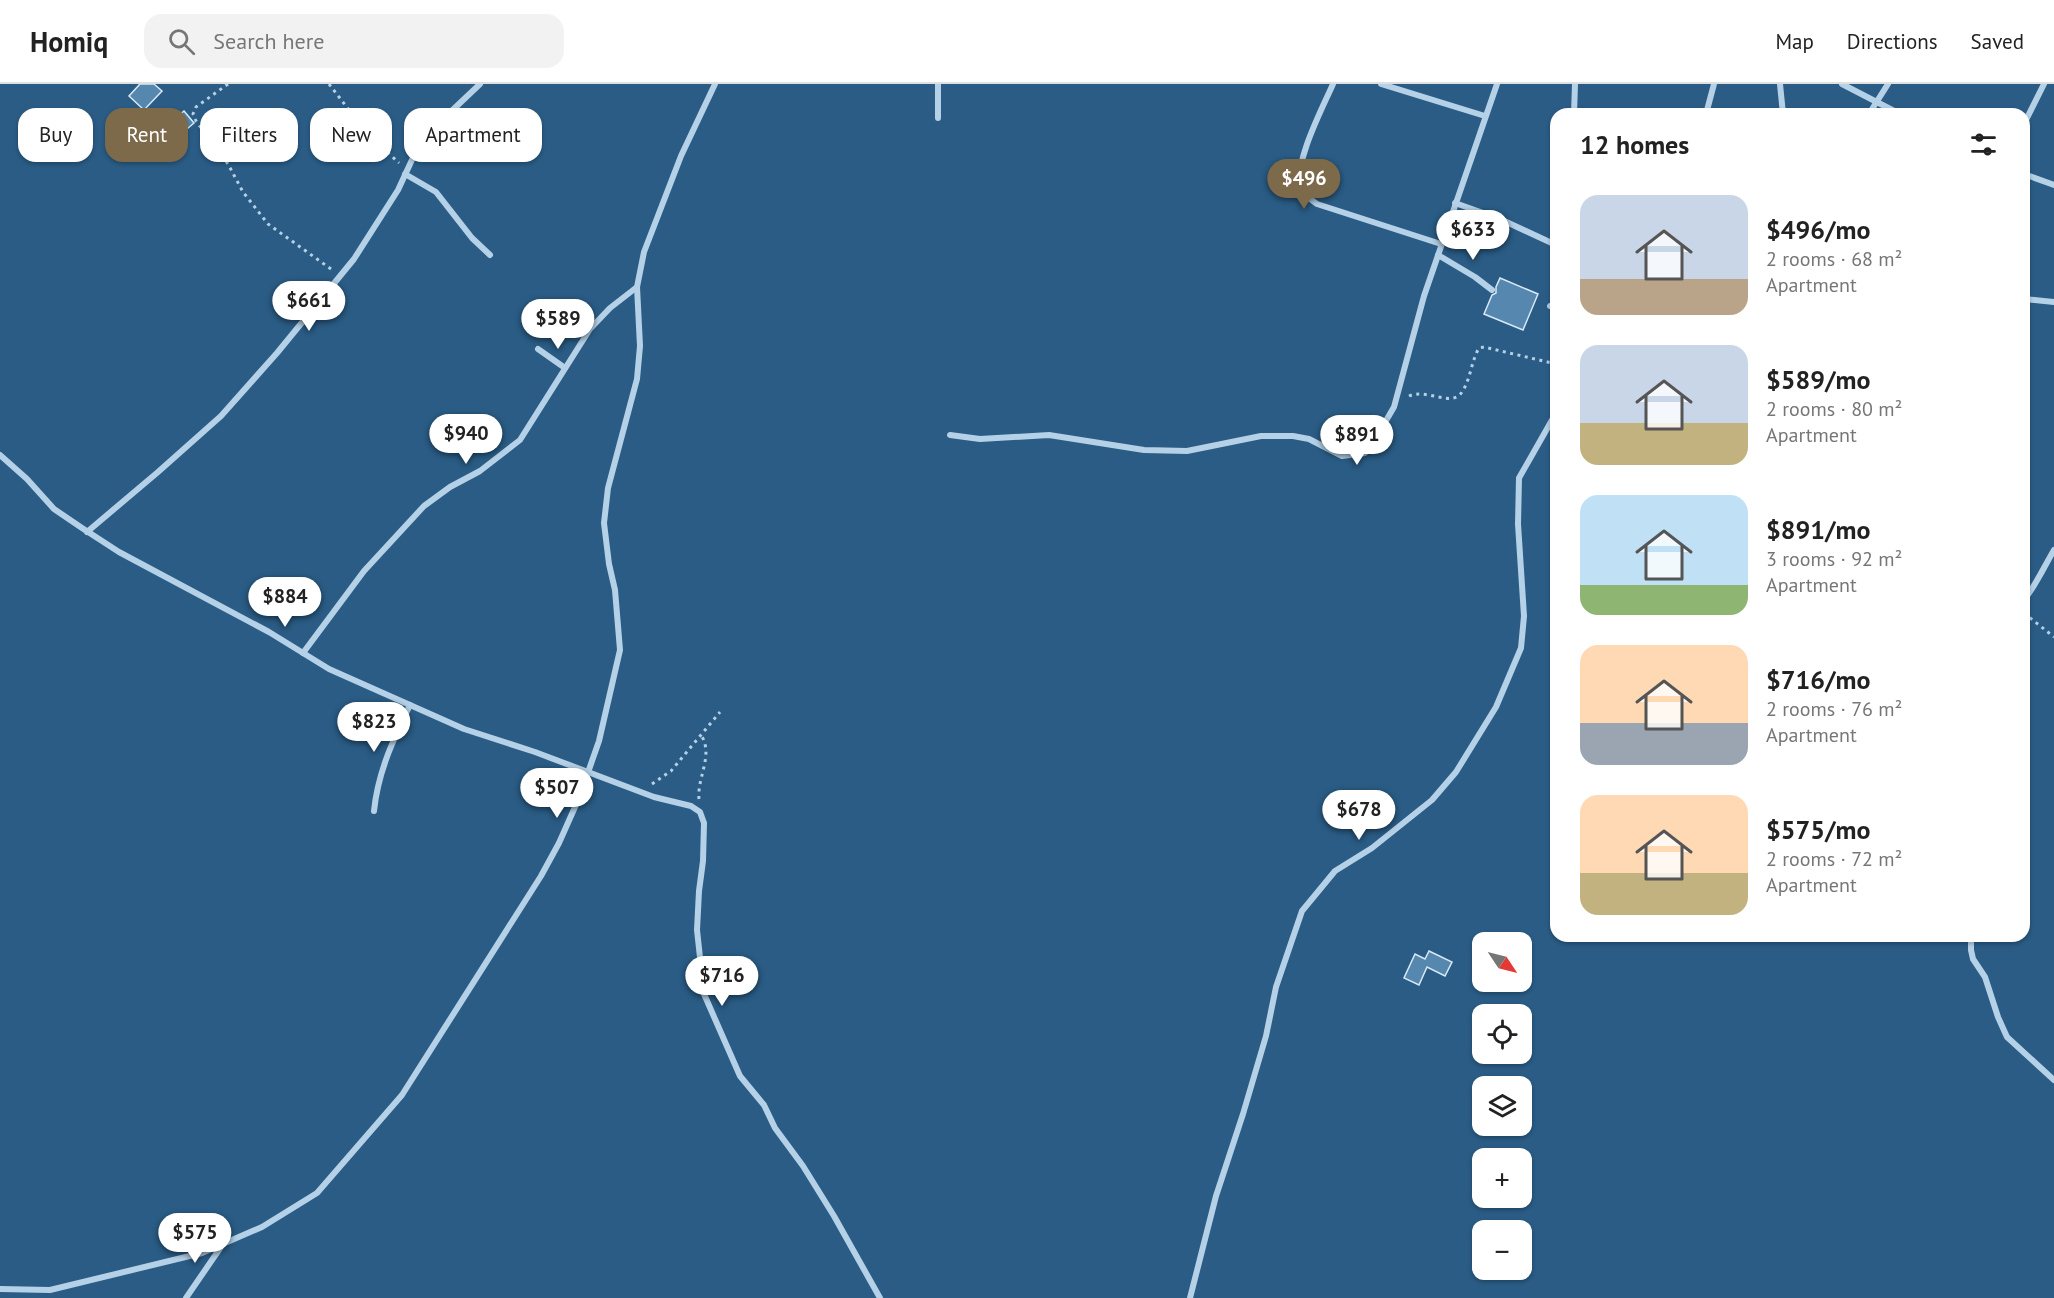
<!DOCTYPE html>
<meta charset="utf-8">
<style>
body{margin:0;font-family:"PT Sans",sans-serif;background:#f2f2f2;color:#222;height:100vh;display:flex;flex-direction:column;font-size:22px;white-space:nowrap}
*{box-sizing:border-box;margin:0}
p{font-size:20px;color:#767676}
.icon{flex:none;width:33px;height:33px;fill:none;stroke:currentColor;stroke-width:2;stroke-linecap:round;stroke-linejoin:round}
.map{position:relative;flex:1;overflow:hidden}
.side{position:absolute;left:1550px;top:24px;width:480px;height:834px;display:flex;flex-direction:column;background:#fff;border-radius:18px;box-shadow:0 2px 4px #0004}
.side>*{flex:none}
.hud{position:absolute;left:18px;top:24px;width:570px;height:54px;display:flex;gap:12px}
.needle{width:39px;rotate:125deg}
.controls{position:absolute;left:1472px;top:848px;display:grid;gap:12px}
.controls a{display:grid;place-items:center;width:60px;height:60px;border-radius:12px;background:#fff;box-shadow:0 2px 4px #0004;font-size:30px}
.price{position:absolute;translate:-50% -51px;padding:0 14px;border-radius:21px;background:#fff;color:#222;font-size:20px;line-height:39px;filter:drop-shadow(0 2px 3px #0008)}
.price::after{content:'';position:absolute;left:50%;top:36px;width:18px;height:14px;margin-left:-9px;background:inherit;clip-path:polygon(0 0,100% 0,50% 100%)}
.price.active{background:#7d6a4b;color:#fff}
ul{padding:0;list-style:none}
li{display:flex;align-items:center;gap:18px;height:150px;padding:0 30px}
li span{display:grid;place-items:center;flex:none;width:168px;height:120px;border-radius:18px;color:#555}
li>.icon{margin-inline-start:auto}
span .icon{width:72px;height:72px;fill:#fffc;stroke-width:1}
li b{font-size:26px}
h2{display:flex;justify-content:space-between;align-items:center;height:72px;padding:0 30px;font-size:26px}
.tag{padding:0 21px;border-radius:18px;background:#fff;box-shadow:0 2px 4px #0004;font-size:21px;line-height:54px}
.tag.active{background:#7d6a4b;color:#fff}
header{display:flex;align-items:center;gap:36px;box-sizing:border-box;height:84px;padding:0 30px;background:#fff;border-bottom:2px solid #e0e0e0}
header strong{font-size:28px}
nav{display:flex;gap:33px;margin-inline-start:auto;font-size:21px}
.search{width:420px;height:54px;background:#f2f2f2;display:flex;align-items:center;gap:15px;box-sizing:border-box;padding:0 21px;border-radius:18px;color:#767676;font-size:22px}
.map>svg:first-child{display:block}
.building{fill:#5687ae;stroke:#d8e9f6;stroke-width:1.5}
.lines{fill:none;stroke-linecap:round;stroke-linejoin:round}
.path{stroke:#b5d1e7;stroke-width:3;stroke-dasharray:3 4.5;stroke-linecap:butt}
.street{stroke:#b5d1e7;stroke-width:6}
</style>
<header>
<strong>Homiq</strong>
<div class="search"><svg class="icon" aria-label="search" viewBox="0 0 24 24"><circle cx="10" cy="10" r="6"/><path d="M15 15l6 6"/></svg>Search here</div>
<nav><a>Map</a><a>Directions</a><a>Saved</a></nav>
</header>
<div class="map">
<svg width="2054" height="1214" viewBox="0 0 2054 1214">
<rect width="100%" height="100%" fill="#2a5c85"/>
<!-- building -->
<g class="building">
<path d="M 140,0 L 154,0 L 162,7 L 144,26 L 129,12 Z"/>
<path d="M 184,27 L 194,39 L 173,57 L 162,45 Z"/>
<path d="M 1500,194 L 1538,210 L 1523,246 L 1484,230 L 1492,211 L 1496,209 L 1496,203 Z"/>
<path d="M 1429,867 L 1452,878 L 1445,892 L 1427,883 L 1419,901 L 1404,894 L 1415,870 L 1425,875 Z"/>
</g>
<g class="lines">
<!-- path -->
<g class="path">
<path d="M 228,0 L 196,23 L 193,30 L 196,37 L 228,80 L 243,108 L 268,140 L 331,185"/>
<path d="M 329,0 L 366,48 L 399,79"/>
<path d="M 1409,312 C 1427,304 1452,324 1462,308 C 1471,294 1471,278 1479,264 L 1484,263 L 1556,280"/>
<path d="M 2024,529 L 2054,553"/>
<path d="M 652,700 L 671,687 L 720,628"/>
<path d="M 699,715 C 697,693 714,671 701,651"/>
</g>
<!-- street -->
<g class="street">
<path d="M 938,0 L 938,34"/>
<path d="M 1333,0 C 1323,23 1293,80 1301,103 C 1304,110 1311,116 1317,120 L 1441,160"/>
<path d="M 1381,0 L 1485,32"/>
<path d="M 1780,0 L 1783,30"/>
<path d="M 1842,0 L 1900,30"/>
<path d="M 1574,30 L 1575,0"/>
<path d="M 1706,30 L 1714,0"/>
<path d="M 1869,30 L 1888,0"/>
<path d="M 2024,40 L 2044,0"/>
<path d="M 405,90 L 436,108 L 472,154 L 490,171"/>
<path d="M 2024,90 L 2054,101"/>
<path d="M 1455,119 L 1500,135 L 1556,161"/>
<path d="M 1438,171 L 1475,193 L 1492,206"/>
<path d="M 2024,215 L 2054,218"/>
<path d="M 1550,222 L 1556,223"/>
<path d="M 538,265 L 565,284"/>
<path d="M 950,351 L 980,355 L 1049,351 L 1144,366 L 1187,367 L 1261,352 L 1293,352 L 1309,355 L 1342,372 L 1365,369 L 1373,359 L 1394,323 L 1424,212 L 1497,0"/>
<path d="M 0,371 L 27,395 L 54,425 L 82,444 L 119,468 L 269,548 L 329,585 L 464,645 L 535,668 L 654,713 L 691,722 L 700,728 L 704,739 L 703,777 L 699,807 L 697,846 L 704,910 L 740,992 L 764,1021 L 775,1044 L 803,1082 L 834,1132 L 880,1214"/>
<path d="M 87,448 L 158,388 L 221,332 L 277,269 L 354,175 L 398,106 L 417,65 L 441,37 L 480,0"/>
<path d="M 2024,516 C 2036,501 2044,483 2054,466"/>
<path d="M 303,569 L 364,487 L 424,422 L 450,403 L 480,387 L 520,356 L 590,245 L 610,224 L 637,203"/>
<path d="M 374,727 C 378,688 393,656 410,621"/>
<path d="M 1971,852 L 1971,866 L 1973,875 L 1985,893 L 1998,933 L 2007,953 L 2054,996"/>
<path d="M 0,1205 L 50,1206 L 202,1169 L 262,1143 L 317,1109 L 402,1011 L 541,792 L 559,759 L 579,714 L 599,657 L 620,566 L 615,506 L 609,480 L 604,439 L 608,404 L 637,295 L 640,262 L 637,203 L 644,168 L 681,72 L 715,0"/>
<path d="M 186,1214 L 223,1160"/>
<path d="M 1190,1214 L 1216,1112 L 1243,1030 L 1266,952 L 1276,903 L 1302,827 L 1335,787 L 1372,764 L 1432,716 L 1456,688 L 1496,623 L 1521,564 L 1524,532 L 1518,440 L 1519,394 L 1556,329"/>
</g>
</g>
</svg>
<div class="controls">
<a><svg class="needle" viewBox="-14 -14 28 28"><path d="M0-13l5 13h-10z" fill="#e53935"/><path d="M0 13l5-13h-10z" fill="#767676"/></svg></a>
<a><svg class="icon" aria-label="locate" viewBox="0 0 24 24"><circle cx="12" cy="12" r="6"/><path d="M12 2v4M12 18v4M2 12h4M18 12h4"/></svg></a>
<a><svg class="icon" aria-label="layers" viewBox="0 0 24 24"><path d="M12 4l9 5-9 5-9-5zM3 14l9 5 9-5"/></svg></a>
<a>+</a>
<a>−</a>
</div>
<b class="price active" style="left:1304px;top:126px">$496</b>
<b class="price" style="left:1473px;top:177px">$633</b>
<b class="price" style="left:309px;top:248px">$661</b>
<b class="price" style="left:558px;top:266px">$589</b>
<b class="price" style="left:466px;top:381px">$940</b>
<b class="price" style="left:1357px;top:382px">$891</b>
<b class="price" style="left:285px;top:544px">$884</b>
<b class="price" style="left:374px;top:669px">$823</b>
<b class="price" style="left:557px;top:735px">$507</b>
<b class="price" style="left:1359px;top:757px">$678</b>
<b class="price" style="left:722px;top:923px">$716</b>
<b class="price" style="left:195px;top:1180px">$575</b>
<div class="hud">
<a class="tag">Buy</a>
<a class="tag active">Rent</a>
<a class="tag">Filters</a>
<a class="tag">New</a>
<a class="tag">Apartment</a>
</div>
<section class="side">
<h2>12 homes<svg class="icon" aria-label="filters" viewBox="0 0 24 24"><path d="M4 7h16M4 17h16"/><circle cx="9" cy="7" r="2"/><circle cx="15" cy="17" r="2"/></svg></h2>
<ul>
<li><span style="background:linear-gradient(#c9d6e8 70%,#b9a48a 0)"><svg class="icon" aria-label="home" viewBox="0 0 24 24"><path d="M3 11l9-7 9 7M6 9v11h12V9"/></svg></span><div><b>$496/mo</b><p>2 rooms · 68 m²</p><p>Apartment</p></div></li>
<li><span style="background:linear-gradient(#c9d6e8 65%,#c2b280 0)"><svg class="icon" aria-label="home" viewBox="0 0 24 24"><path d="M3 11l9-7 9 7M6 9v11h12V9"/></svg></span><div><b>$589/mo</b><p>2 rooms · 80 m²</p><p>Apartment</p></div></li>
<li><span style="background:linear-gradient(#bfe0f5 75%,#8fb573 0)"><svg class="icon" aria-label="home" viewBox="0 0 24 24"><path d="M3 11l9-7 9 7M6 9v11h12V9"/></svg></span><div><b>$891/mo</b><p>3 rooms · 92 m²</p><p>Apartment</p></div></li>
<li><span style="background:linear-gradient(#ffd9b3 65%,#9aa5b1 0)"><svg class="icon" aria-label="home" viewBox="0 0 24 24"><path d="M3 11l9-7 9 7M6 9v11h12V9"/></svg></span><div><b>$716/mo</b><p>2 rooms · 76 m²</p><p>Apartment</p></div></li>
<li><span style="background:linear-gradient(#ffd9b3 65%,#c2b280 0)"><svg class="icon" aria-label="home" viewBox="0 0 24 24"><path d="M3 11l9-7 9 7M6 9v11h12V9"/></svg></span><div><b>$575/mo</b><p>2 rooms · 72 m²</p><p>Apartment</p></div></li>
</ul>
</section>
</div>
